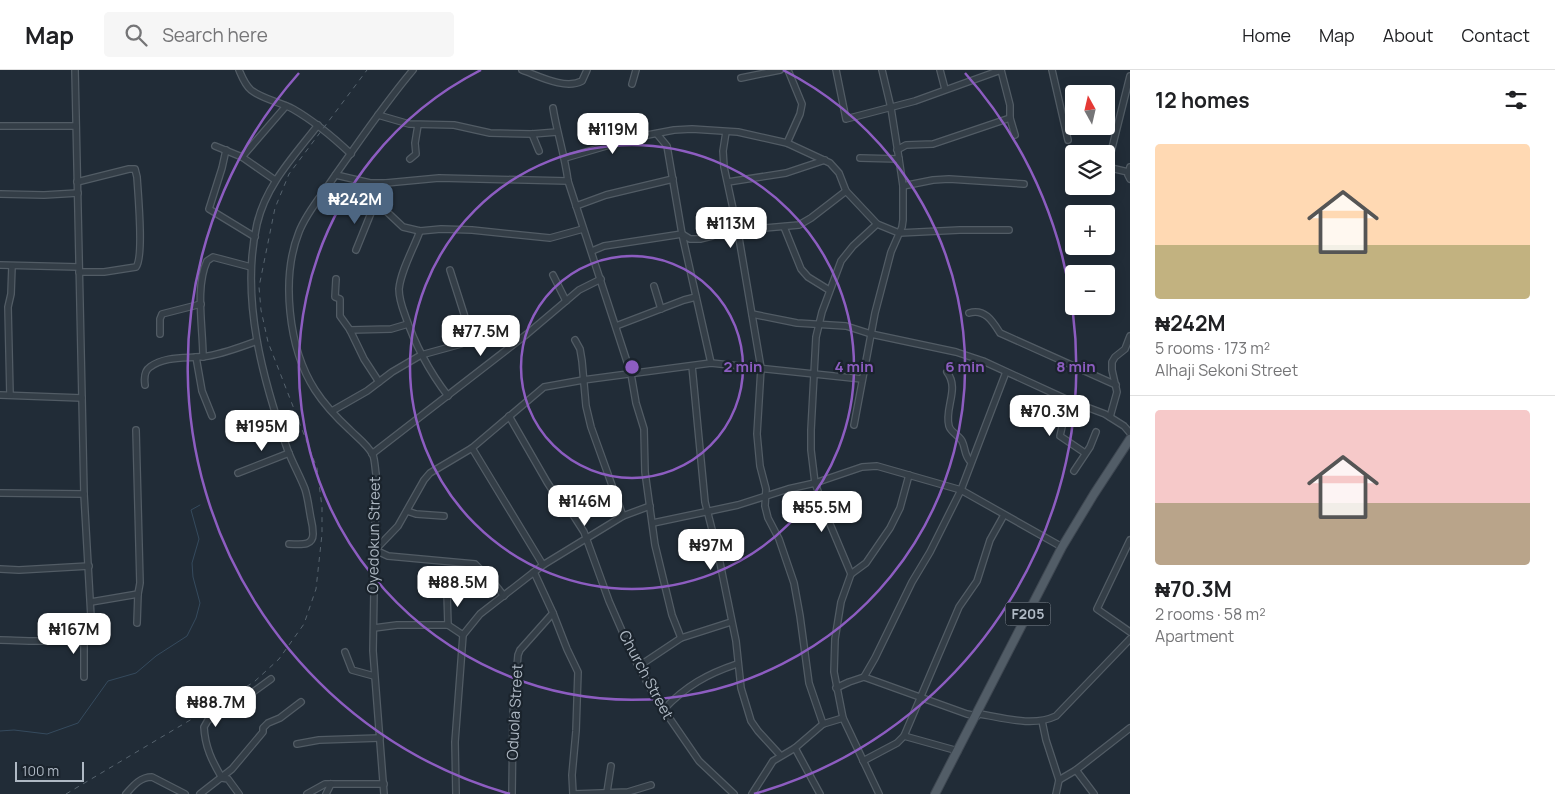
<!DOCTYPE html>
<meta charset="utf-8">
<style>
body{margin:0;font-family:Manrope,sans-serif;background:#f6f6f6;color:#202124;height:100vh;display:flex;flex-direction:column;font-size:19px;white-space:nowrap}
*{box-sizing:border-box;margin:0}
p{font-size:16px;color:#757577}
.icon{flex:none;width:28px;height:28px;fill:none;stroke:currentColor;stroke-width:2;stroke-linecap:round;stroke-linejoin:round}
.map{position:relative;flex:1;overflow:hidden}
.sheet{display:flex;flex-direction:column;background:#fff;width:425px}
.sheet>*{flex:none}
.needle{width:32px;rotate:352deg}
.controls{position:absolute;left:1065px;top:15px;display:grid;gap:10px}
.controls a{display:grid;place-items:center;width:50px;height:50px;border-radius:5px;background:#fff;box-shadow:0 2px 12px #0003;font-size:25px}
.scale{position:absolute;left:15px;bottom:12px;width:69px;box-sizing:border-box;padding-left:5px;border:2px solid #afb9c4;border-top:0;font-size:14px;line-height:18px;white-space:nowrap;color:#afb9c4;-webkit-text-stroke:4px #1a232c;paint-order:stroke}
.price{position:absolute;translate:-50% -42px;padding:0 11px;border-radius:10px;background:#fff;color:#222;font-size:16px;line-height:32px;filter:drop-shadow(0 1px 2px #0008)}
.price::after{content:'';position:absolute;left:50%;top:30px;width:15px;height:11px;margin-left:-8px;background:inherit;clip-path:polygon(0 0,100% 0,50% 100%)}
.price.current{background:#4d6682;color:#fff}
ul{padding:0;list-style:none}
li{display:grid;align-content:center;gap:10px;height:265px;padding:0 25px}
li+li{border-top:1px solid #e0e0e0}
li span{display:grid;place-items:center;height:155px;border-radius:5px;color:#555}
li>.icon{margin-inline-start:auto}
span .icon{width:90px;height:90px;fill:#fffc;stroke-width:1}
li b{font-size:21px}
h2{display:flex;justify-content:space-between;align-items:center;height:60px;padding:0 25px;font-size:21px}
header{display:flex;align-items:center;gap:30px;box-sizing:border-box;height:70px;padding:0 25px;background:#fff;border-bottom:1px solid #e0e0e0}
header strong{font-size:24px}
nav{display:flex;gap:28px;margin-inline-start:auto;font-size:18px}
.search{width:350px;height:45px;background:#f6f6f6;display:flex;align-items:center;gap:12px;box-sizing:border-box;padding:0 18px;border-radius:5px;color:#757577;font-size:19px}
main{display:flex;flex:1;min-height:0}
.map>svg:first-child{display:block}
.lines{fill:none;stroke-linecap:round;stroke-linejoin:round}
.stream{stroke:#354a5d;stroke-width:1}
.minor-casing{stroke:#525c65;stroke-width:8}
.major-casing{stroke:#3e4751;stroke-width:10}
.minor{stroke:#343e47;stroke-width:5.5}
.major{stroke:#525d67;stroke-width:8}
.rail{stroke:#56636e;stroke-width:1;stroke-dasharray:5 5;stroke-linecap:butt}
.ring{fill:none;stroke:#8d5dc1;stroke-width:2.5}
.labels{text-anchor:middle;stroke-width:4.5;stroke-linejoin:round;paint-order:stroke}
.shield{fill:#1a232c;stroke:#828c96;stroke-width:1}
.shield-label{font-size:14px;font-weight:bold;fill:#afb9c4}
.street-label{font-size:15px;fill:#afb9c4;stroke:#1a232c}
.centre{fill:#8d5dc1;stroke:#1a232c;stroke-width:2.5}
.ring-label{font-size:15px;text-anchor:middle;font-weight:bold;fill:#8d5dc1;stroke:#1a232c;stroke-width:4.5;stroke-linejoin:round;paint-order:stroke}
</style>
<header>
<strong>Map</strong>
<div class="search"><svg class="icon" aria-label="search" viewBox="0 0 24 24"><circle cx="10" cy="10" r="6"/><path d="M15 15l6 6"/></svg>Search here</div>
<nav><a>Home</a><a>Map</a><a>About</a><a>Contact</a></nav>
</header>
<main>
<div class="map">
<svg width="1130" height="724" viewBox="0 0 1130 724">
<rect width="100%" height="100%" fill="#212c37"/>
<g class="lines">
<!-- stream -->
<path class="stream" d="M 0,661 L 14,660 L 47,664 L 78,653 L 108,611 L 136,603 L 156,586 L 187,566 L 196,548 L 200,533 L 193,507 L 192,493 L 199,469 L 191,440 L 200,435"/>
<defs>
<g id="minor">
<path d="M 239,0 C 242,7 245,15 251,20 C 262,29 280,32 293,39 C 314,51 333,67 351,84"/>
<path d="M 522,0 C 539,6 565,20 582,11 L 587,0"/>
<path d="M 836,0 L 846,49 L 915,31 L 1001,0"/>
<path d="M 940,0 L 945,19"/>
<path d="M 1052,0 L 1068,70"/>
<path d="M 741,8 L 780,0"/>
<path d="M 632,14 L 636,0"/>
<path d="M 553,38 C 557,63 565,86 568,111 L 631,304 L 636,333 L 644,359 L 645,402 L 655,475 L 672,545 L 681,568"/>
<path d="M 378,45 L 409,54 L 454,55 L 490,63 L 532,64 L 557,62"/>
<path d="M 1010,48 L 1015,65"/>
<path d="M 0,56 L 76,56"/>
<path d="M 726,62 L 723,81 L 724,97 L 738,162 L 761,298 L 757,364 L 760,396 L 766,419 L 765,436 L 768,448 L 779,469 L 794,513 L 800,546 L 809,613 L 823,654"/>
<path d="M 532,64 L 539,81"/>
<path d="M 657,64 L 667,76 L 682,164 L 711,293"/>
<path d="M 787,73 L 800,44 L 802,34 L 788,0"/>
<path d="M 215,76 L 242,87 L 275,110"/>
<path d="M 226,80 L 222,98 L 209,139 L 255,167"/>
<path d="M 897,80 L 906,75 L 933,74 L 1010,48 L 1010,35 L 1001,0"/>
<path d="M 242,87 L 286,36"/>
<path d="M 565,88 L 637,67 L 674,60 L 692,59 L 738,62 L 787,73 L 830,93 L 839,103 L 846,121 L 877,154 L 899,163 L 960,160 L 1009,160"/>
<path d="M 860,88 L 899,89"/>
<path d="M 410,89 L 416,84 L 415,73 L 418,55"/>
<path d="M 1130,97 L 1128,105 L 1130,109"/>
<path d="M 1128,102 L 1111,98 L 1108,97 L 1108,94 L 1130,6"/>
<path d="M 336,105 L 370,113 L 386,113 L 439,108 L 568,111"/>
<path d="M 77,112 L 129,99 L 135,99 L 137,107 C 138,123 144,187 136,197 L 104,202 L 79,202"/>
<path d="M 728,112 L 786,103 L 825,90"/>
<path d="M 903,116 L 933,110 L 949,109 L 1024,114"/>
<path d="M 0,124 L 44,125 L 78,123"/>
<path d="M 320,128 L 386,141 L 403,157 L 420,161 L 441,159 L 472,160 L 550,168 L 583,159"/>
<path d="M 576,136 L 606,125 L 673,109"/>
<path d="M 386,141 L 386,113"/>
<path d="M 784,157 L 801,199 L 808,207 L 829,220"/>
<path d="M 420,161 C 413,180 401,200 399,219 C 399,228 402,237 405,245 C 415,275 429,301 448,326"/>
<path d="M 356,180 L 373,138"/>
<path d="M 592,181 L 604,176 L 682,164 L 690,169 L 700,169 L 712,166 L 722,160 L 738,162 L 754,159 L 799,155 L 811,148 L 846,121"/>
<path d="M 0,195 L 79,197"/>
<path d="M 553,205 L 566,231"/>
<path d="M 336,209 L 335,227 L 340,229 L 340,246 L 350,260 L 364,289 L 379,312"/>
<path d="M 654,216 L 661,239"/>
<path d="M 969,243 C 985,238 993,252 1000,263 L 1116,315"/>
<path d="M 752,244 L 797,253 L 846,256 L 871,264 L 956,282 L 983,291 L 1068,330 L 1105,344 L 1124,356 L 1130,363"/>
<path d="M 616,256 L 684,230 L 696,227"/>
<path d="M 350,260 L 391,259 L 408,254"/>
<path d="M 160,264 L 160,249 L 162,244 L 201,234"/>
<path d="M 575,270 L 580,279 L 582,291 L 586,336 L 591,357 L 623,446"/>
<path d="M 196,287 L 202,321 L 212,346"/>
<path d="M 203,287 C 203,258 195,217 207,191 L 213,187 L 251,197"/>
<path d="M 692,296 L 705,432 L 718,483 L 736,571 L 741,618 L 751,651 L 758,661 L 780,685"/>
<path d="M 947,302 C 960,319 944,338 949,356 C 951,363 959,365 962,371 C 966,379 964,386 971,392"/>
<path d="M 145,315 C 144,308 144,301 150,297 C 166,285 189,289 208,286 C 225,283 241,277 257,271"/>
<path d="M 0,325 L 82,328"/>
<path d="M 10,325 L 8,237 L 11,224 L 12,196"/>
<path d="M 1068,330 L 1060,366 L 1085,383"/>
<path d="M 332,341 L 367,321 L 392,302 L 421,285 L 461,274 L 471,266 L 450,200"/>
<path d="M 509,346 L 547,412 L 556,426 L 568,437 L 584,462 L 609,531 L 633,586 L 655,627 L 699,691 L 734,724"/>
<path d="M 1110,347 L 1117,322 L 1112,300 L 1112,292 L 1115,287 L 1125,279 L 1130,266"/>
<path d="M 854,355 L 875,243 L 891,182 L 902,157 L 903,150 L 903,116 L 899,89 L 891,38 L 882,0"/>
<path d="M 136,360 L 140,513 L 138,524 L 137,553"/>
<path d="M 472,378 L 543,495"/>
<path d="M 372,384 L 527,264 L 579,220 L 601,209"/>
<path d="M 1074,401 L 1090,377 L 1096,362"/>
<path d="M 238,403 L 289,383"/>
<path d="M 0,423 L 84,424"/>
<path d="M 407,441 L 416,444 L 444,446"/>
<path d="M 653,453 L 738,435 L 788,419 L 815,413 L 862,397 L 877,396 L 961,420 L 1062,477"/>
<path d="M 1130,470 L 1097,539 L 1130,562"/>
<path d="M 289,474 C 299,474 313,477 313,464 C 313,459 312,453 311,449 C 309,439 308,428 305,419 C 300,406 293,394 288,381 C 263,311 240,228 257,154 C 266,115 294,86 318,55"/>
<path d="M 375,480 L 388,486 L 475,494 L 493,512 L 504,526"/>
<path d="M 374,484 L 375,480 L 398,456 L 424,410 L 430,403 L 472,378 L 544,317 L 583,310 L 711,293 L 862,309"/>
<path d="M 0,499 L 19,500 L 89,496"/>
<path d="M 534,502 L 553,543 L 567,579 L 578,602 L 576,661 L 572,705 L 573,724"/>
<path d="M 851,504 L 830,454 L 815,413 L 811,380 L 811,360 L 816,267 L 822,242 L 841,191 L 853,176 L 877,154"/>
<path d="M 447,522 L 448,555"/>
<path d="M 91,532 L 138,524"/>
<path d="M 374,558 L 397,555 L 448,555 L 463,565"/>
<path d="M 0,570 C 19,570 68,575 82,564 C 88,560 89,553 91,547 L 84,424 L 82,328 L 75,0"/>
<path d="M 345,582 L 352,600 L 374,606"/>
<path d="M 639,596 L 681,568 L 731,552"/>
<path d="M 84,607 L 84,563"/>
<path d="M 864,607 L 875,588 L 912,512 L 930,482 L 961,420 L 1006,302"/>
<path d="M 836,618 L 849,612 L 864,607 L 967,644 L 977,646"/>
<path d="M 664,639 C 686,616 707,604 737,594"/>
<path d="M 980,644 C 1004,648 1033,657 1056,646 L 1130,569"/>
<path d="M 1042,651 L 1046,670 L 1059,710 L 1056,724"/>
<path d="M 904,666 L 958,681"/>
<path d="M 297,674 L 319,670 L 380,668"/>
<path d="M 795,678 L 820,724"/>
<path d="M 863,691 L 897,673 L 904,666 L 959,537 L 977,511 L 990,470 L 1004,445"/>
<path d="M 1076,700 L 1094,724"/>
<path d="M 1059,710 L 1076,700 L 1130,658"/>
<path d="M 607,722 L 611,696"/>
<path d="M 126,724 C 133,716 140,707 152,707 L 185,724"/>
<path d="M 200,724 L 232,699 L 263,662 L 263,658 L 268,653 L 280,648 L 301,632"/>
<path d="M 239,724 L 228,709 L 222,708 C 212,691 205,677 204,657 L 208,650 L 231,638 L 271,609"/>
<path d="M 307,724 L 325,714 L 384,714"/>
<path d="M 326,724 L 331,714"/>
<path d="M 384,724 L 373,581 L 376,404 C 375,398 375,391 373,385 C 368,375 357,367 350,360 C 337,348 324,334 315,320 C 288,278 281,207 299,162 C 307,141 324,123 336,104 C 361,69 385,33 413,0"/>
<path d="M 456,724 L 455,672 L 463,565 L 480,544 L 543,495 L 623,446 L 650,436"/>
<path d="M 512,724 L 513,643 L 518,585 L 520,580 L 553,543"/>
<path d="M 574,724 L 628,722 L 651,715"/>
<path d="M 752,724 L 773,691 L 795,678 L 823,654 L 843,648"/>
<path d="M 879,724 L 843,648 L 834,602 L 835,569 L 841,532 L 851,504 L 866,493 L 890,458 L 900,438 L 909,405"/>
</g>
<path id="major" d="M 935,724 L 1062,477 L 1094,424 L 1130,369"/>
</defs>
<!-- minor casing -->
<use href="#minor" class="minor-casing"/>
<!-- major casing -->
<use href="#major" class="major-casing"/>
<!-- minor -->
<use href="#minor" class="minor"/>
<!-- major -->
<use href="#major" class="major"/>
<!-- rail -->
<path class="rail" d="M 66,724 L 254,612 L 279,589 L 304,554 L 316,519 L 322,464 L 322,437 L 317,398 L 268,272 L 261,240 L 259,217 L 275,138 L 289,104 L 367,0"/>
</g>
<!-- distance rings -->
<g class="ring">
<circle cx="632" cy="297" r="111"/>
<circle cx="632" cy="297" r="222"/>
<path d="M783 0A333 333 0 1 1 481 0"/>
<path d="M510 724A444 444 0 0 1 299 3M965 3A444 444 0 0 1 754 724"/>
</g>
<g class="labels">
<!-- shield labels -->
<rect class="shield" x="1005.5" y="532.5" width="45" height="23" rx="4"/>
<g class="shield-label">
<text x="1028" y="549">F205</text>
</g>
<!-- street labels -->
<g class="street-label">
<text transform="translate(374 465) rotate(-89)" y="5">Oyedokun Street</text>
<text transform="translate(646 605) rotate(62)" y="5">Church Street</text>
<text transform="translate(515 642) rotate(-87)" y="5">Oduola Street</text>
</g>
</g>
<circle cx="632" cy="297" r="8" class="centre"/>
<g class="ring-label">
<text x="743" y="302">2 min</text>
<text x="854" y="302">4 min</text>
<text x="965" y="302">6 min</text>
<text x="1076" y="302">8 min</text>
</g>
</svg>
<div class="controls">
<a><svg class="needle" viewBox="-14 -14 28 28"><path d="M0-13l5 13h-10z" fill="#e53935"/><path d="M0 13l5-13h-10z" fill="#757577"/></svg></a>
<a><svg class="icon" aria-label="layers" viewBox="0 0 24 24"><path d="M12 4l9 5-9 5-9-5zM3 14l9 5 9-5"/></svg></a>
<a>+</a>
<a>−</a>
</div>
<div class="scale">100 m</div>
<b class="price" style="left:613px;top:85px">₦119M</b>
<b class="price current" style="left:355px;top:155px">₦242M</b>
<b class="price" style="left:731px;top:179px">₦113M</b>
<b class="price" style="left:481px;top:287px">₦77.5M</b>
<b class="price" style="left:1050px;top:367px">₦70.3M</b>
<b class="price" style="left:262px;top:382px">₦195M</b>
<b class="price" style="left:585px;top:457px">₦146M</b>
<b class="price" style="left:822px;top:463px">₦55.5M</b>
<b class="price" style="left:711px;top:501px">₦97M</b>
<b class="price" style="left:458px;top:538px">₦88.5M</b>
<b class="price" style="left:74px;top:585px">₦167M</b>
<b class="price" style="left:216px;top:658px">₦88.7M</b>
</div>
<section class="sheet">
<h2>12 homes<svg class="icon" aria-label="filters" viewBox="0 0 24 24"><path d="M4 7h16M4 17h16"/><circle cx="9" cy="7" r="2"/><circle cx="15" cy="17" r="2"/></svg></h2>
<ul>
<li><span style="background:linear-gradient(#ffd9b3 65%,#c2b280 0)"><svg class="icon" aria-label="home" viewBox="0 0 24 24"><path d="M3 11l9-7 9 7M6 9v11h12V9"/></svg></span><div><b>₦242M</b><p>5 rooms · 173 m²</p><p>Alhaji Sekoni Street</p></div></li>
<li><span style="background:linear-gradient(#f6c9c9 60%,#b9a48a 0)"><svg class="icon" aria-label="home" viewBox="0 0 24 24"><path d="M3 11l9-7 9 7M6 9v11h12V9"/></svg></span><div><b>₦70.3M</b><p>2 rooms · 58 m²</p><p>Apartment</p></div></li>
</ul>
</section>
</main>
